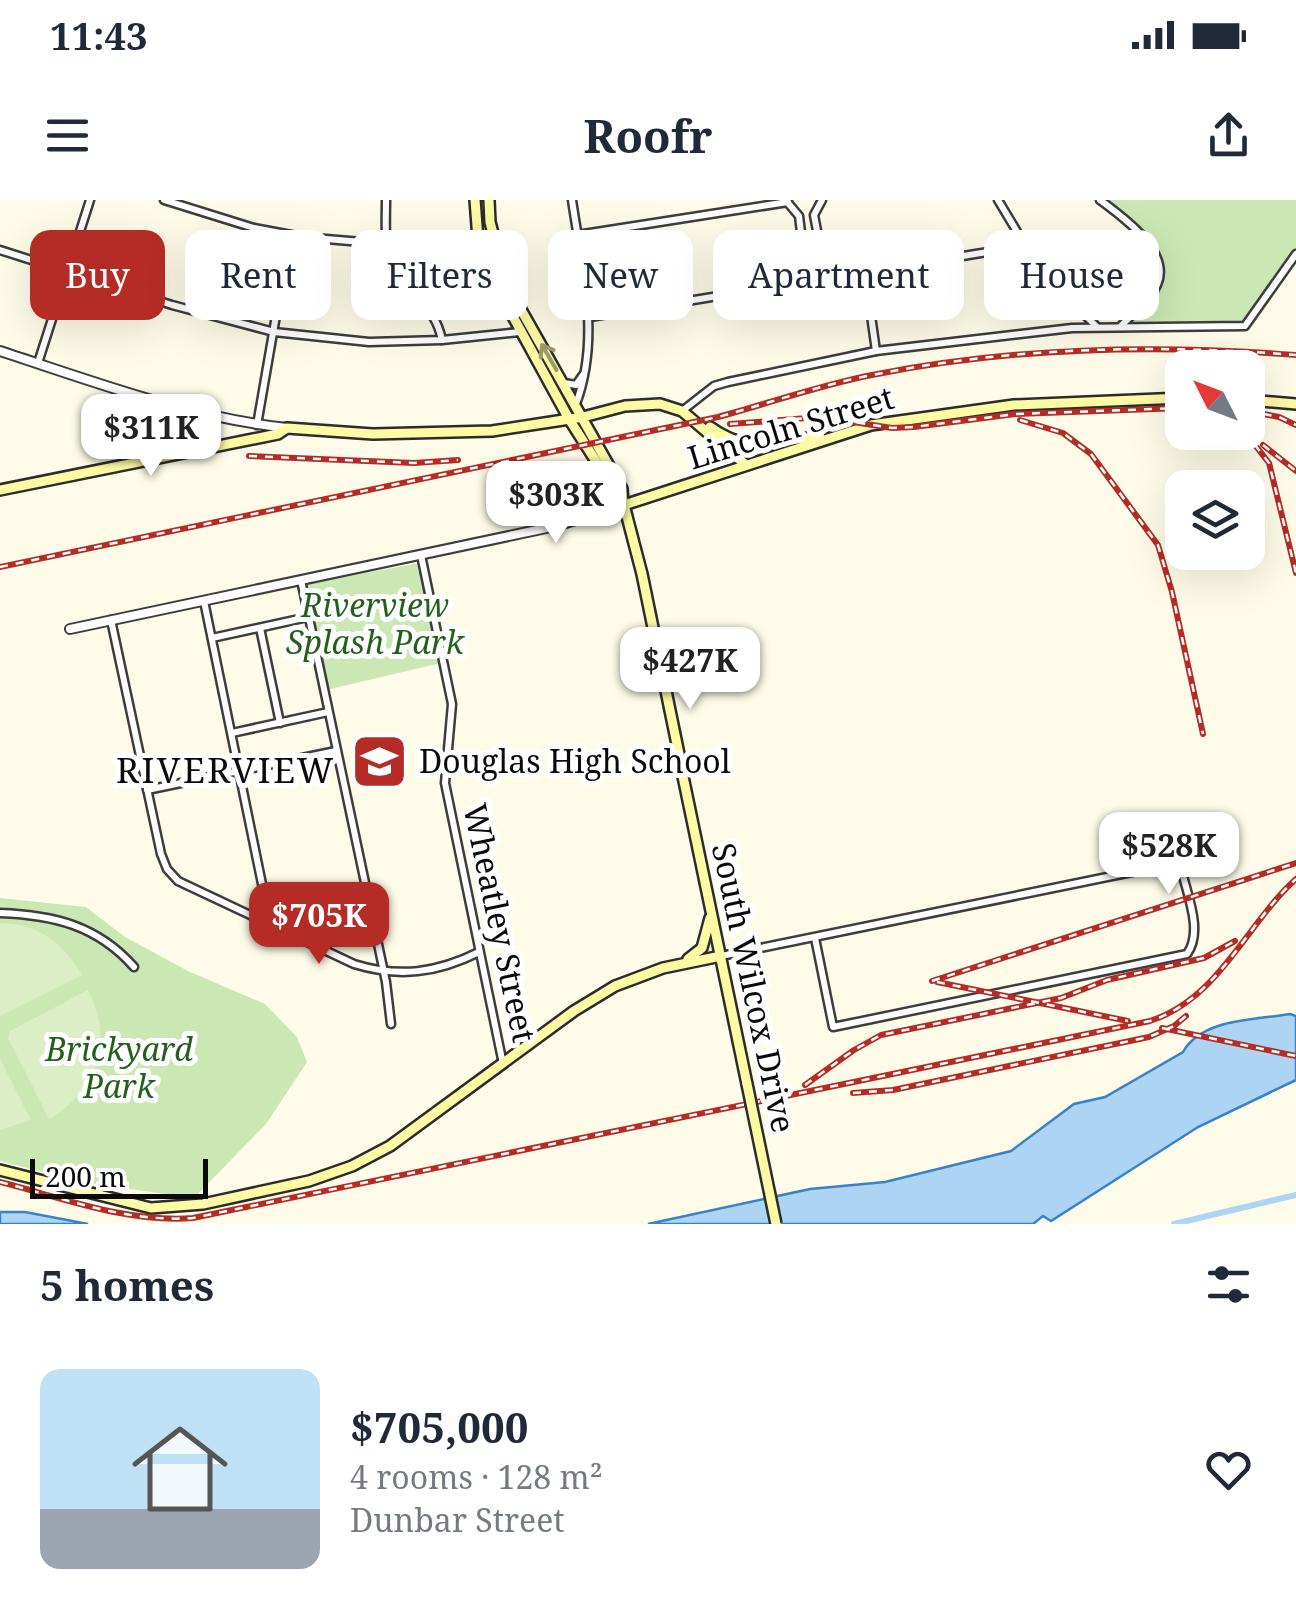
<!DOCTYPE html>
<meta charset="utf-8">
<style>
body{margin:0;font-family:"Noto Serif",serif;background:#f6f6f7;color:#1f2937;height:100vh;display:flex;flex-direction:column;font-size:38px;white-space:nowrap}
*{box-sizing:border-box;margin:0}
p{font-size:32px;color:#747a83}
.icon{flex:none;width:55px;height:55px;fill:none;stroke:currentColor;stroke-width:2;stroke-linecap:round;stroke-linejoin:round}
.map{position:relative;height:1024px;overflow:hidden}
.details{display:flex;flex-direction:column;background:#fff;flex:1}
.details>*{flex:none}
.hud{position:absolute;left:30px;top:30px;width:1238px;height:90px;display:flex;gap:20px}
.needle{width:65px;rotate:312deg}
.fabs{position:absolute;left:1165px;top:150px;display:grid;gap:20px}
.fabs a{display:grid;place-items:center;width:100px;height:100px;border-radius:20px;background:#fff;box-shadow:0 10px 40px #0002;font-size:50px}
.scale{position:absolute;left:30px;bottom:25px;width:178px;box-sizing:border-box;padding-left:10px;border:5px solid #0a0a0a;border-top:0;font-size:28px;line-height:35px;white-space:nowrap;color:#0a0a0a;-webkit-text-stroke:8px #fff;paint-order:stroke}
.price{position:absolute;translate:-50% -85px;padding:0 22px;border-radius:20px;background:#fff;color:#222;font-size:32px;line-height:65px;filter:drop-shadow(0 2px 5px #0008)}
.price::after{content:'';position:absolute;left:50%;top:60px;width:30px;height:22px;margin-left:-15px;background:inherit;clip-path:polygon(0 0,100% 0,50% 100%)}
.price.selected{background:#b52c27;color:#fff}
ul{padding:0;list-style:none}
li{display:flex;align-items:center;gap:30px;height:250px;padding:0 40px}
li+li{border-top:2px solid #e0e1e3}
li span{display:grid;place-items:center;flex:none;width:280px;height:200px;border-radius:20px;color:#555}
li>.icon{margin-inline-start:auto}
span .icon{width:120px;height:120px;fill:#fffc;stroke-width:1}
li b{font-size:42px}
h2{display:flex;justify-content:space-between;align-items:center;height:120px;padding:0 40px;font-size:42px}
.chip{padding:0 35px;border-radius:20px;background:#fff;box-shadow:0 10px 40px #0002;font-size:35px;line-height:90px}
.chip.selected{background:#b52c27;color:#fff}
.status{display:flex;justify-content:space-between;align-items:center;height:70px;padding:0 50px;background:#fff;direction:ltr}
.status svg{height:28px;fill:currentColor}
header{display:flex;justify-content:space-between;align-items:center;height:130px;padding:0 40px;background:#fff;font-size:45px;font-weight:700}
.map>svg:first-child{display:block}
.green{fill:#cae7b4}
.pitch{fill:#dceec5}
.water{fill:#aed4f4;stroke:#3783c9;stroke-width:2.5}
.lines{fill:none;stroke-linecap:round;stroke-linejoin:round}
.canal{stroke:#aed4f4;stroke-width:6}
.minor-casing{stroke:#3d3d3d;stroke-width:11}
.tertiary-casing{stroke:#3d3d3d;stroke-width:12}
.secondary-casing{stroke:#2c2c2c;stroke-width:14}
.minor{stroke:#fff;stroke-width:6}
.tertiary{stroke:#fff;stroke-width:8}
.secondary{stroke:#fdfaa4;stroke-width:9}
.rail-casing{stroke:#b52c27;stroke-width:6}
.rail{stroke:#fff;stroke-width:2.5;stroke-dasharray:8;stroke-linecap:butt}
.secondary-bridge-casing{stroke:#2c2c2c;stroke-width:14;stroke-linecap:butt}
.secondary-bridge{stroke:#fdfaa4;stroke-width:9}
.oneway{stroke:#9c9a66}
.labels{text-anchor:middle;stroke-width:10;stroke-linejoin:round;paint-order:stroke}
.street-label{font-size:32px;fill:#0a0a0a;stroke:#fff}
.park-label{font-size:32px;font-style:italic;fill:#265f1d;stroke:#fff}
.poi-label{font-size:32px;fill:#0a0a0a;stroke:#fff;text-anchor:start}
.neighbourhood-label{font-size:35px;letter-spacing:2.5px;fill:#0a0a0a;stroke:#fff}
</style>
<div class="status"><b>11:43</b><svg viewBox="0 0 49 12"><path d="M0 12V9h3v3zM5 12V6h3v6zM10 12V3h3v9zM15 12V0h3v12zM26 1h20v11H26zM47 4h2v5h-2z"/></svg></div>
<header><svg class="icon" aria-label="menu" viewBox="0 0 24 24"><path d="M4 6h16M4 12h16M4 18h16"/></svg>Roofr<svg class="icon" aria-label="share" viewBox="0 0 24 24"><path d="M12 15V3M7 8l5-5 5 5M5 13v7h14v-7"/></svg></header>
<div class="map">
<svg width="1296" height="1024" viewBox="0 0 1296 1024">
<rect width="100%" height="100%" fill="#fefce8"/>
<!-- green -->
<g class="green">
<path d="M 1098,0 L 1296,0 L 1296,51 L 1247,124 L 1124,123 C 1134,112 1149,99 1156,86 C 1175,51 1120,20 1098,0 Z"/>
<path d="M 420,363 L 441,463 L 326,490 L 305,384 Z"/>
<path d="M 0,698 L 86,707 L 125,737 L 188,771 L 265,804 L 297,837 L 307,862 L 266,924 L 194,998 L 81,982 L 0,961 Z"/>
</g>
<!-- pitch -->
<g class="pitch">
<path d="M 0,723 C 39,724 62,742 82,775 L 0,816 Z"/>
<path d="M 88,790 C 115,841 96,891 49,919 L 8,838 L 10,831 Z"/>
<path d="M 0,859 L 31,920 L 0,930 Z"/>
</g>
<!-- water -->
<g class="water">
<path d="M 1290,814 L 1296,816 L 1296,880 L 1198,927 L 1051,1021 L 1043,1016 L 1033,1024 L 648,1024 L 810,989 L 885,982 L 1011,951 L 1074,904 L 1105,897 L 1183,852 C 1202,818 1256,820 1290,814 Z"/>
<path d="M 25,1012 L 88,1024 L 0,1024 L 0,1012 Z"/>
</g>
<g class="lines">
<!-- canal -->
<path class="canal" d="M 1174,1024 L 1296,995"/>
<defs>
<g id="minor">
<path d="M 164,0 L 254,28 L 302,37 L 386,44"/>
<path d="M 386,0 C 386,28 382,61 402,84 C 421,107 435,108 442,140"/>
<path d="M 572,0 C 582,69 601,137 576,204"/>
<path d="M 822,0 L 814,15 L 826,78"/>
<path d="M 998,0 L 1019,35 L 1062,73 L 1079,94 L 1084,114 L 1097,127"/>
<path d="M 1100,0 C 1123,17 1172,52 1157,85 C 1150,100 1132,114 1121,126"/>
<path d="M 788,3 L 799,16 L 807,81"/>
<path d="M 577,35 L 788,2"/>
<path d="M 0,50 L 172,105 L 274,132 L 369,142 L 442,140 L 519,132"/>
<path d="M 865,73 L 876,151"/>
<path d="M 590,117 L 1030,45"/>
<path d="M 38,163 L 90,0"/>
<path d="M 564,183 L 576,185 L 583,175"/>
<path d="M 682,211 L 714,186 L 728,182 L 876,151 L 1072,128 L 1245,126 L 1296,54"/>
<path d="M 257,225 L 290,35"/>
<path d="M 421,355 L 452,504 L 445,583 L 503,864"/>
<path d="M 301,380 L 386,782 L 391,824"/>
<path d="M 204,401 L 270,723"/>
<path d="M 111,420 L 161,654 L 167,669 L 178,681 L 354,764 C 399,778 437,773 479,752"/>
<path d="M 260,428 L 280,523"/>
<path d="M 212,438 L 308,417"/>
<path d="M 232,533 L 328,512"/>
<path d="M 147,590 L 336,551"/>
<path d="M 0,713 C 53,715 97,725 134,767"/>
<path d="M 721,756 L 1166,665 L 1176,666 L 1182,672 C 1188,697 1203,732 1187,754 L 833,827 L 815,738"/>
</g>
<g id="tertiary">
<path d="M 0,151 C 95,182 187,217 287,228"/>
<path d="M 70,429 L 556,326 L 624,305"/>
</g>
<g id="secondary">
<path d="M 475,0 L 478,39 L 487,69 L 569,219 L 624,305 L 642,374 L 680,559"/>
<path d="M 489,0 L 490,22 L 506,83 L 622,289 L 623,303"/>
<path d="M 1248,200 L 1296,204"/>
<path d="M 710,227 C 751,257 776,238 820,237"/>
<path d="M 0,290 L 278,234 L 287,228 L 373,234 L 492,231 L 583,217 L 625,206 L 660,204 L 682,211 L 746,265"/>
<path d="M 624,305 L 871,225 L 1014,205 L 1182,198"/>
<path d="M 680,562 L 747,884"/>
<path d="M 688,759 L 702,748 L 710,718"/>
<path d="M 0,970 L 151,1008 L 203,1004 L 309,981 L 352,966 L 390,946 L 574,811 L 615,786 L 663,768 L 721,756"/>
</g>
</defs>
<!-- minor casing -->
<use href="#minor" class="minor-casing"/>
<!-- tertiary casing -->
<use href="#tertiary" class="tertiary-casing"/>
<!-- secondary casing -->
<use href="#secondary" class="secondary-casing"/>
<!-- minor -->
<use href="#minor" class="minor"/>
<!-- tertiary -->
<use href="#tertiary" class="tertiary"/>
<!-- secondary -->
<use href="#secondary" class="secondary"/>
<defs>
<g id="rail">
<path d="M 1248,211 L 1279,217 L 1296,225"/>
<path d="M 1020,220 L 1063,233 L 1091,254 L 1158,345 L 1172,392 L 1203,534"/>
<path d="M 730,224 L 821,217 L 892,228 L 914,227 L 1015,214 L 1182,208"/>
<path d="M 1245,232 L 1269,263 L 1296,373"/>
<path d="M 1263,245 L 1296,271"/>
<path d="M 249,256 L 414,263 L 458,260"/>
<path d="M 0,367 L 718,217 C 770,203 820,185 872,175 C 1012,147 1154,144 1296,155"/>
<path d="M 932,781 L 1296,663"/>
<path d="M 937,782 L 1128,821"/>
<path d="M 1162,828 L 1296,856"/>
<path d="M 805,885 L 854,850 L 881,835 L 1061,798 L 1107,780 L 1204,758 L 1235,741"/>
<path d="M 853,893 L 893,890 L 1149,837 L 1174,826 L 1186,816"/>
<path d="M 0,982 C 63,998 127,1023 193,1018 L 1150,821 C 1219,799 1246,724 1296,679"/>
</g>
</defs>
<!-- rail casing -->
<use href="#rail" class="rail-casing"/>
<!-- rail -->
<use href="#rail" class="rail"/>
<defs>
<path id="secondary-bridge" d="M 747,884 L 776,1024"/>
</defs>
<!-- secondary-bridge casing -->
<use href="#secondary-bridge" class="secondary-bridge-casing"/>
<!-- secondary-bridge -->
<use href="#secondary-bridge" class="secondary-bridge"/>
</g>
<!-- one-way arrows -->
<defs><path id="oneway-shaft" d="M-6 0H5M1.5-3L5.5 0L1.5 3" fill="none" stroke-width="1.6" stroke-linecap="round" stroke-linejoin="round" transform="scale(2.5)"/></defs>
<use class="oneway" href="#oneway-shaft" transform="translate(549 157) rotate(-120)"/>
<!-- icons -->
<defs>
<symbol id="school-square" viewBox="-11 -11 22 22"><rect x="-9" y="-9" width="18" height="18" rx="4" fill="#b52c27" stroke="#fff"/><path d="M0-5L7-2L0 1L-7-2ZM-4 1L0 2.5L4 1V4Q0 6-4 4Z" fill="#fff"/></symbol>
</defs>
<g fill-rule="evenodd">
<use href="#school-square" x="348" y="530" width="63" height="63"/>
</g>
<g class="labels">
<!-- street labels -->
<g class="street-label">
<text transform="translate(791 228) rotate(-17)" y="11">Lincoln Street</text>
<text transform="translate(499 723) rotate(78)" y="11">Wheatley Street</text>
<text transform="translate(753 788) rotate(78)" y="11">South Wilcox Drive</text>
</g>
<!-- park labels -->
<g class="park-label">
<text x="375" y="417">Riverview<tspan x="375" dy="37">Splash Park</tspan></text>
<text x="119" y="861">Brickyard<tspan x="119" dy="37">Park</tspan></text>
</g>
<!-- poi labels -->
<g class="poi-label">
<text x="419" y="573">Douglas High School</text>
</g>
<!-- neighbourhood labels -->
<g class="neighbourhood-label">
<text x="226" y="583">RIVERVIEW</text>
</g>
</g>
</svg>
<div class="fabs">
<a><svg class="needle" viewBox="-14 -14 28 28"><path d="M0-13l5 13h-10z" fill="#e53935"/><path d="M0 13l5-13h-10z" fill="#747a83"/></svg></a>
<a><svg class="icon" aria-label="layers" viewBox="0 0 24 24"><path d="M12 4l9 5-9 5-9-5zM3 14l9 5 9-5"/></svg></a>
</div>
<div class="scale">200 m</div>
<b class="price" style="left:151px;top:279px">$311K</b>
<b class="price" style="left:556px;top:346px">$303K</b>
<b class="price" style="left:690px;top:512px">$427K</b>
<b class="price" style="left:1169px;top:697px">$528K</b>
<b class="price selected" style="left:319px;top:767px">$705K</b>
<div class="hud">
<a class="chip selected">Buy</a>
<a class="chip">Rent</a>
<a class="chip">Filters</a>
<a class="chip">New</a>
<a class="chip">Apartment</a>
<a class="chip">House</a>
</div>
</div>
<section class="details">
<h2>5 homes<svg class="icon" aria-label="filters" viewBox="0 0 24 24"><path d="M4 7h16M4 17h16"/><circle cx="9" cy="7" r="2"/><circle cx="15" cy="17" r="2"/></svg></h2>
<ul>
<li><span style="background:linear-gradient(#bfe0f5 70%,#9aa5b1 0)"><svg class="icon" aria-label="home" viewBox="0 0 24 24"><path d="M3 11l9-7 9 7M6 9v11h12V9"/></svg></span><div><b>$705,000</b><p>4 rooms · 128 m²</p><p>Dunbar Street</p></div><svg class="icon" aria-label="heart" viewBox="0 0 24 24"><path d="M12 20l-8-8c-3-5 5-10 8-4 3-6 11-1 8 4z"/></svg></li>
</ul>
</section>
